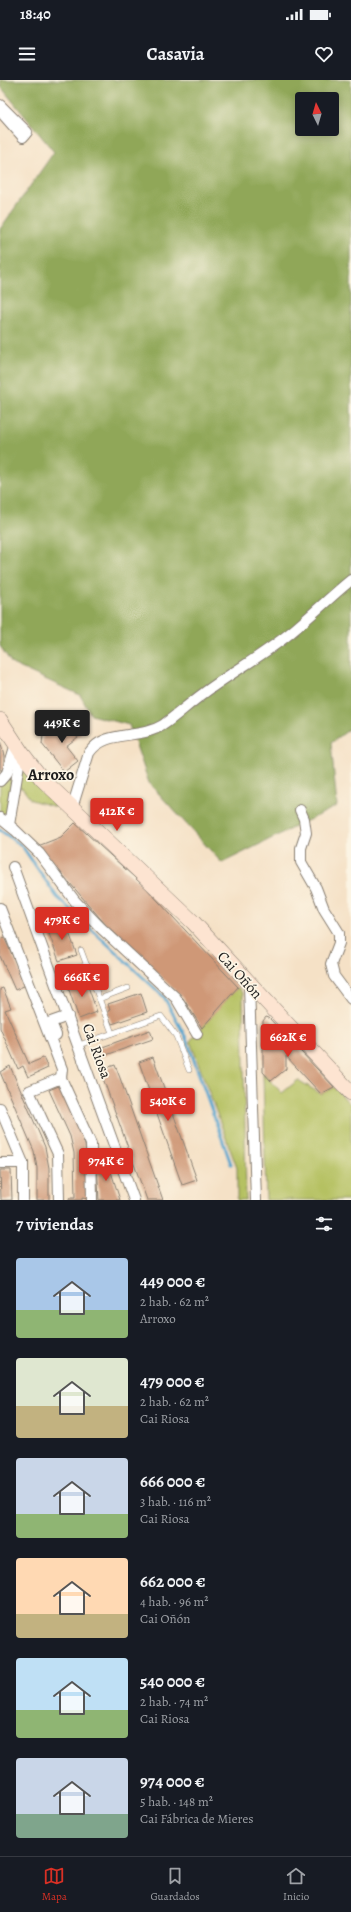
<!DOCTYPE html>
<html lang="es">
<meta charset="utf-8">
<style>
body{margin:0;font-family:Alegreya,serif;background:#20242c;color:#f1f3f6;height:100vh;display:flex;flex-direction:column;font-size:15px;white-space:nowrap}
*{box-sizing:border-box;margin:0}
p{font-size:13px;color:#9ea1a6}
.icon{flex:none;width:22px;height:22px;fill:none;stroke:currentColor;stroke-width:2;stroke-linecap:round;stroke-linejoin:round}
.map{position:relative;height:1120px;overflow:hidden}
.side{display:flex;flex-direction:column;background:#171b24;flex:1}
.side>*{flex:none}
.needle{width:26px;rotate:355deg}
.buttons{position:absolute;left:295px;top:12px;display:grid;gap:8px}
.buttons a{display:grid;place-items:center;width:44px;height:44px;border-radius:4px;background:#171b24;box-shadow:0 2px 10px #0003;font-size:20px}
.price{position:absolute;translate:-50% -34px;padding:0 9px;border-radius:4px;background:#d93025;color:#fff;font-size:13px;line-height:26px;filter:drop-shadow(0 1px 2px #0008)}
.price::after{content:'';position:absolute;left:50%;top:24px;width:12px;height:9px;margin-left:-6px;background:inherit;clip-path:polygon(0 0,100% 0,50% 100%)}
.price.on{background:#222;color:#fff}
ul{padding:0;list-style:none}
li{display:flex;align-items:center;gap:12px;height:100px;padding:0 16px}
li span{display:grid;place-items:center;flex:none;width:112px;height:80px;border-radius:4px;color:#555}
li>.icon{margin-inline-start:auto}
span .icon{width:48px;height:48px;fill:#fffc;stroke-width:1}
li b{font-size:17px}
h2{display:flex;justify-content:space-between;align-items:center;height:48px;padding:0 16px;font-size:17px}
.status{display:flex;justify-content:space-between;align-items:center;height:28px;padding:0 20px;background:#171b24;direction:ltr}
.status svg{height:11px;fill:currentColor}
header{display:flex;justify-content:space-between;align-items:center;height:52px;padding:0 16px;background:#171b24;font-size:18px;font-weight:700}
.tab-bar{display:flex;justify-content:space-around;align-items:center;height:56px;border-top:1px solid #363941;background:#171b24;font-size:11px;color:#9ea1a6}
.tab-bar a{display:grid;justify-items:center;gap:2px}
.tab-bar .on{color:#d93025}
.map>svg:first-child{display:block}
.green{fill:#b5c162;stroke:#686e3f}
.forest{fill:#90a758;stroke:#56623a;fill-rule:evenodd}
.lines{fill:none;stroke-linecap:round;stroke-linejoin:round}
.stream{stroke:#53a3cd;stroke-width:3}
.building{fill:#cf9877}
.lane-casing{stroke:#887e71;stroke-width:6}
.street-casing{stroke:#887e71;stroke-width:12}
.secondary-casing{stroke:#887e71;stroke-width:16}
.lane{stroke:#fff;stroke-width:5}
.street{stroke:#fff;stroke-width:10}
.secondary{stroke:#fde4d1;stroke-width:15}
.labels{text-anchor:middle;stroke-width:3.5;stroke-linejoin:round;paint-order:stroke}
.street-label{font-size:15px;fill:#1c1c1c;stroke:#fcf5e5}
.neighbourhood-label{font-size:16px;font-weight:bold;fill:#1c1c1c;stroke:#fcf5e5}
</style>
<div class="status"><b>18:40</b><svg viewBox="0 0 49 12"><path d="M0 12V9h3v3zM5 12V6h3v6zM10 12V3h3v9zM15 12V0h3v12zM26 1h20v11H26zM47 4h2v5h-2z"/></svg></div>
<header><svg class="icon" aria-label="menu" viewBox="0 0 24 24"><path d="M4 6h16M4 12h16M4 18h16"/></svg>Casavia<svg class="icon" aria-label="heart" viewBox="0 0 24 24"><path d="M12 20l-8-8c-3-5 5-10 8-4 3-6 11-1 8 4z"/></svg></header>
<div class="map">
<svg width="351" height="1120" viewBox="0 0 351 1120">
<rect width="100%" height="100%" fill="#fcf5e5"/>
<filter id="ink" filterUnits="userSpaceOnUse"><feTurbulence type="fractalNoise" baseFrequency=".025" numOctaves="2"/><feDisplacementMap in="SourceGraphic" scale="8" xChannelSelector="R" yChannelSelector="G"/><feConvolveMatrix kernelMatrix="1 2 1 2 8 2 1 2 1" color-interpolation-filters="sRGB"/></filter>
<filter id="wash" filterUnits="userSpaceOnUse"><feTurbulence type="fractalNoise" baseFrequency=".012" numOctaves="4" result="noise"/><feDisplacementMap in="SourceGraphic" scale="16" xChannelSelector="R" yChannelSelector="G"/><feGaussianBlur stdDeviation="0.9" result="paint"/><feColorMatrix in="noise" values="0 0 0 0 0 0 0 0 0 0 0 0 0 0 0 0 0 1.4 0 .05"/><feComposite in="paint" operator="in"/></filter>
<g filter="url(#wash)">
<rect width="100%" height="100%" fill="#f5e1c6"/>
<!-- green -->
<g class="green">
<path d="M 20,685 L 56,727 L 31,720 L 23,709 L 17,706 Z"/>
<path d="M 12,698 L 6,737 L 0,733 L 0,703 Z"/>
<path d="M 238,907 L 243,914 L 246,1120 L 237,1120 L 237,1088 L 190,961 Z"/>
<path d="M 263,993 L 282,1013 L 298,1000 L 321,1014 L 334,1007 L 351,1025 L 351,1120 L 266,1120 Z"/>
</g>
<!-- forest -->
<path class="forest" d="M 0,0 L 351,0 L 351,648 L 331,663 L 337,726 L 222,783 L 149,703 L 129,645 L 91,635 L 80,615 L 12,584 L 0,566 L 0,149 L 54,72 L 1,7 ZM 302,19 L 332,19 L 332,49 L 302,49 Z"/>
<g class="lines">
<!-- stream -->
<path class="stream" d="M 0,750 L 22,766 L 57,817 L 164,917 L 186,958 L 231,1084"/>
</g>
<g id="blocks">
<!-- building -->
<g class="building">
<path d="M 69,638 L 82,654 L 66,666 L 78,681 L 64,692 L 42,664 L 43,655 Z"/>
<path d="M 0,661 L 4,676 L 4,690 L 0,690 Z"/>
<path d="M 75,743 L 146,808 L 238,907 L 202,948 L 183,918 L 106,845 L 38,766 L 61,757 Z"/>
<path d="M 65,841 L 77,875 L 59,881 L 47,848 Z"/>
<path d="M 4,857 L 26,905 L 15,910 L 0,876 L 0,859 Z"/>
<path d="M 85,898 L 97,932 L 79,939 L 67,904 Z"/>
<path d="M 3,908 L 11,928 L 5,930 L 29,984 L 43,978 L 48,988 L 28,997 L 23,986 L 18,989 L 0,948 L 0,909 Z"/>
<path d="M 141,913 L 147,932 L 112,944 L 108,935 L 108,931 L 110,930 L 108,924 Z"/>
<path d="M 266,937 L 269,938 L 334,1007 L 321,1014 L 286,976 L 286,989 L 271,1001 L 263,992 L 263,941 Z"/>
<path d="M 150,950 L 153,959 L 97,978 L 94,970 Z"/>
<path d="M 153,977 L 197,1100 L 182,1105 L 139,982 Z"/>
<path d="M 115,985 L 120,998 L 163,1120 L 147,1120 L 100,990 Z"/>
<path d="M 10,986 L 45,1067 L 49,1088 L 49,1120 L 37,1120 L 37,1088 L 34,1071 L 0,992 Z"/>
<path d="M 61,1005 L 79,1047 L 85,1065 L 87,1078 L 88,1119 L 82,1118 L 82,1120 L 69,1120 L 69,1118 L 75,1118 L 74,1073 L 70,1056 L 49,1010 Z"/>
<path d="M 103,1077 L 107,1079 L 120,1120 L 99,1120 L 97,1082 L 97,1080 Z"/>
<path d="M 0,1090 L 11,1090 L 12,1120 L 1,1120 Z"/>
</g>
</g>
</g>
<g filter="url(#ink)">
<use href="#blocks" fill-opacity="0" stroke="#887e71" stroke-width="1"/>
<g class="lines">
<defs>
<g id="lane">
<path d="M 81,870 L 112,953"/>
<path d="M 67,891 L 87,885"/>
<path d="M 99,919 L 128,908"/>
<path d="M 79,965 L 161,936 L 176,956 L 189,990"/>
</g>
<g id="street">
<path d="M 0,25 L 27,52 L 23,57 L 0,31"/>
<path d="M 0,701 L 7,693 L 15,667"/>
<path d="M 72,728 L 89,673 C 105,649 139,660 163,645 C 177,635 190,623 204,613 C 232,592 262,576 289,554 C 310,537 330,517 351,500"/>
<path d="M 300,730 L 304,739 L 306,753 L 301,768 L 301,782 L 316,808 L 324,829 L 339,853 L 339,863 L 331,884 L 334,896 L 351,919"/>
<path d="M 0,738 L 15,750 L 39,773 L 75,821 L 101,848 L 176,918 L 197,954"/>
<path d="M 9,745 L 21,672"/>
<path d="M 13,787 L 134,1120"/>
<path d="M 0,828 L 62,989 L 61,998 L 91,1064 L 92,1120"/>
<path d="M 249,905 L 256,1120"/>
<path d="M 56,955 L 51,942 L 68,936"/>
<path d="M 0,1028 L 23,1083 L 23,1120"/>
<path d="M 0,1083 L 23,1083"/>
<path d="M 59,1120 L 58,1074 L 29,1011 L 61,998"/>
</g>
<path id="secondary" d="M 0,640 L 21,672 L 42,699 L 193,842 L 351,1013"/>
</defs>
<!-- lane casing -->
<use href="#lane" class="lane-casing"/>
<!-- street casing -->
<use href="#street" class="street-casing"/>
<!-- secondary casing -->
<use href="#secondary" class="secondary-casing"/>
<!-- lane -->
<use href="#lane" class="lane"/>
<!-- street -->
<use href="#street" class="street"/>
<!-- secondary -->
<use href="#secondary" class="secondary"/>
</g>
</g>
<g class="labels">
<!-- street labels -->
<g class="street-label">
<text transform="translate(240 895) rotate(48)" y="5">Cai Oñón</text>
<text transform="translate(97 971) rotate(70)" y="5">Cai Riosa</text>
</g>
<!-- neighbourhood labels -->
<g class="neighbourhood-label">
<text x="51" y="700">Arroxo</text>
</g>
</g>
</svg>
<div class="buttons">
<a><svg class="needle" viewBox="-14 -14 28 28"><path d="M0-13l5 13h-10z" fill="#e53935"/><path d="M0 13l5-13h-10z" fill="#9ea1a6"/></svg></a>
</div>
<b class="price on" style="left:62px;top:664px">449K €</b>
<b class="price" style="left:117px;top:752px">412K €</b>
<b class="price" style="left:62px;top:861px">479K €</b>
<b class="price" style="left:82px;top:918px">666K €</b>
<b class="price" style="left:288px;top:978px">662K €</b>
<b class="price" style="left:168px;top:1042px">540K €</b>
<b class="price" style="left:106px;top:1102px">974K €</b>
</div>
<section class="side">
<h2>7 viviendas<svg class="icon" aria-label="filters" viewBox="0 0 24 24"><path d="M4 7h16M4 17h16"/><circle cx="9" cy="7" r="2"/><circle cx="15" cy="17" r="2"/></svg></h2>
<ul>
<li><span style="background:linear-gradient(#a9c7e8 65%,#8fb573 0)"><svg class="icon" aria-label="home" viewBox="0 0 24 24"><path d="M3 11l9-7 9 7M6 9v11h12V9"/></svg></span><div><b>449 000 €</b><p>2 hab. · 62 m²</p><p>Arroxo</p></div></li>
<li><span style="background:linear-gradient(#dfe7d0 60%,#c2b280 0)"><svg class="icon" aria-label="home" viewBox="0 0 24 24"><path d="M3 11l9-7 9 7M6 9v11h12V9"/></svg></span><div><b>479 000 €</b><p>2 hab. · 62 m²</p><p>Cai Riosa</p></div></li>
<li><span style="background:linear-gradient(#c9d6e8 70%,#8fb573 0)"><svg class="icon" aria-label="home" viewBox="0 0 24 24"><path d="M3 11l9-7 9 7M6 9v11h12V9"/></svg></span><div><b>666 000 €</b><p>3 hab. · 116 m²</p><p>Cai Riosa</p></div></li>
<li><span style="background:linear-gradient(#ffd9b3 70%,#c2b280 0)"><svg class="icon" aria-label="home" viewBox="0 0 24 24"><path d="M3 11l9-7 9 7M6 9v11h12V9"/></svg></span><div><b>662 000 €</b><p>4 hab. · 96 m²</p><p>Cai Oñón</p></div></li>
<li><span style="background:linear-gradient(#bfe0f5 65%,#8fb573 0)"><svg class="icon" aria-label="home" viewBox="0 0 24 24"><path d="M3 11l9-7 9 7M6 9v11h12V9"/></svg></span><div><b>540 000 €</b><p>2 hab. · 74 m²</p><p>Cai Riosa</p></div></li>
<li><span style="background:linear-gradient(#c9d6e8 70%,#7fa58c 0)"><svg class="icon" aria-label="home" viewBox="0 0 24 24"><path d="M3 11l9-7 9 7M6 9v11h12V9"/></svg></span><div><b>974 000 €</b><p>5 hab. · 148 m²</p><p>Cai Fábrica de Mieres</p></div></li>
</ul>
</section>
<nav class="tab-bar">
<a class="on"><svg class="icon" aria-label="map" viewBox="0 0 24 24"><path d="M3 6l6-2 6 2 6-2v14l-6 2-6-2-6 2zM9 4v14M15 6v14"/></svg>Mapa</a>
<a><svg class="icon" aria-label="saved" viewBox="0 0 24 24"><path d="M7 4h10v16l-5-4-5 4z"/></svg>Guardados</a>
<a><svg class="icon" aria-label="home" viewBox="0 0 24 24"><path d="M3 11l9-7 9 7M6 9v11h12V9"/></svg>Inicio</a>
</nav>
